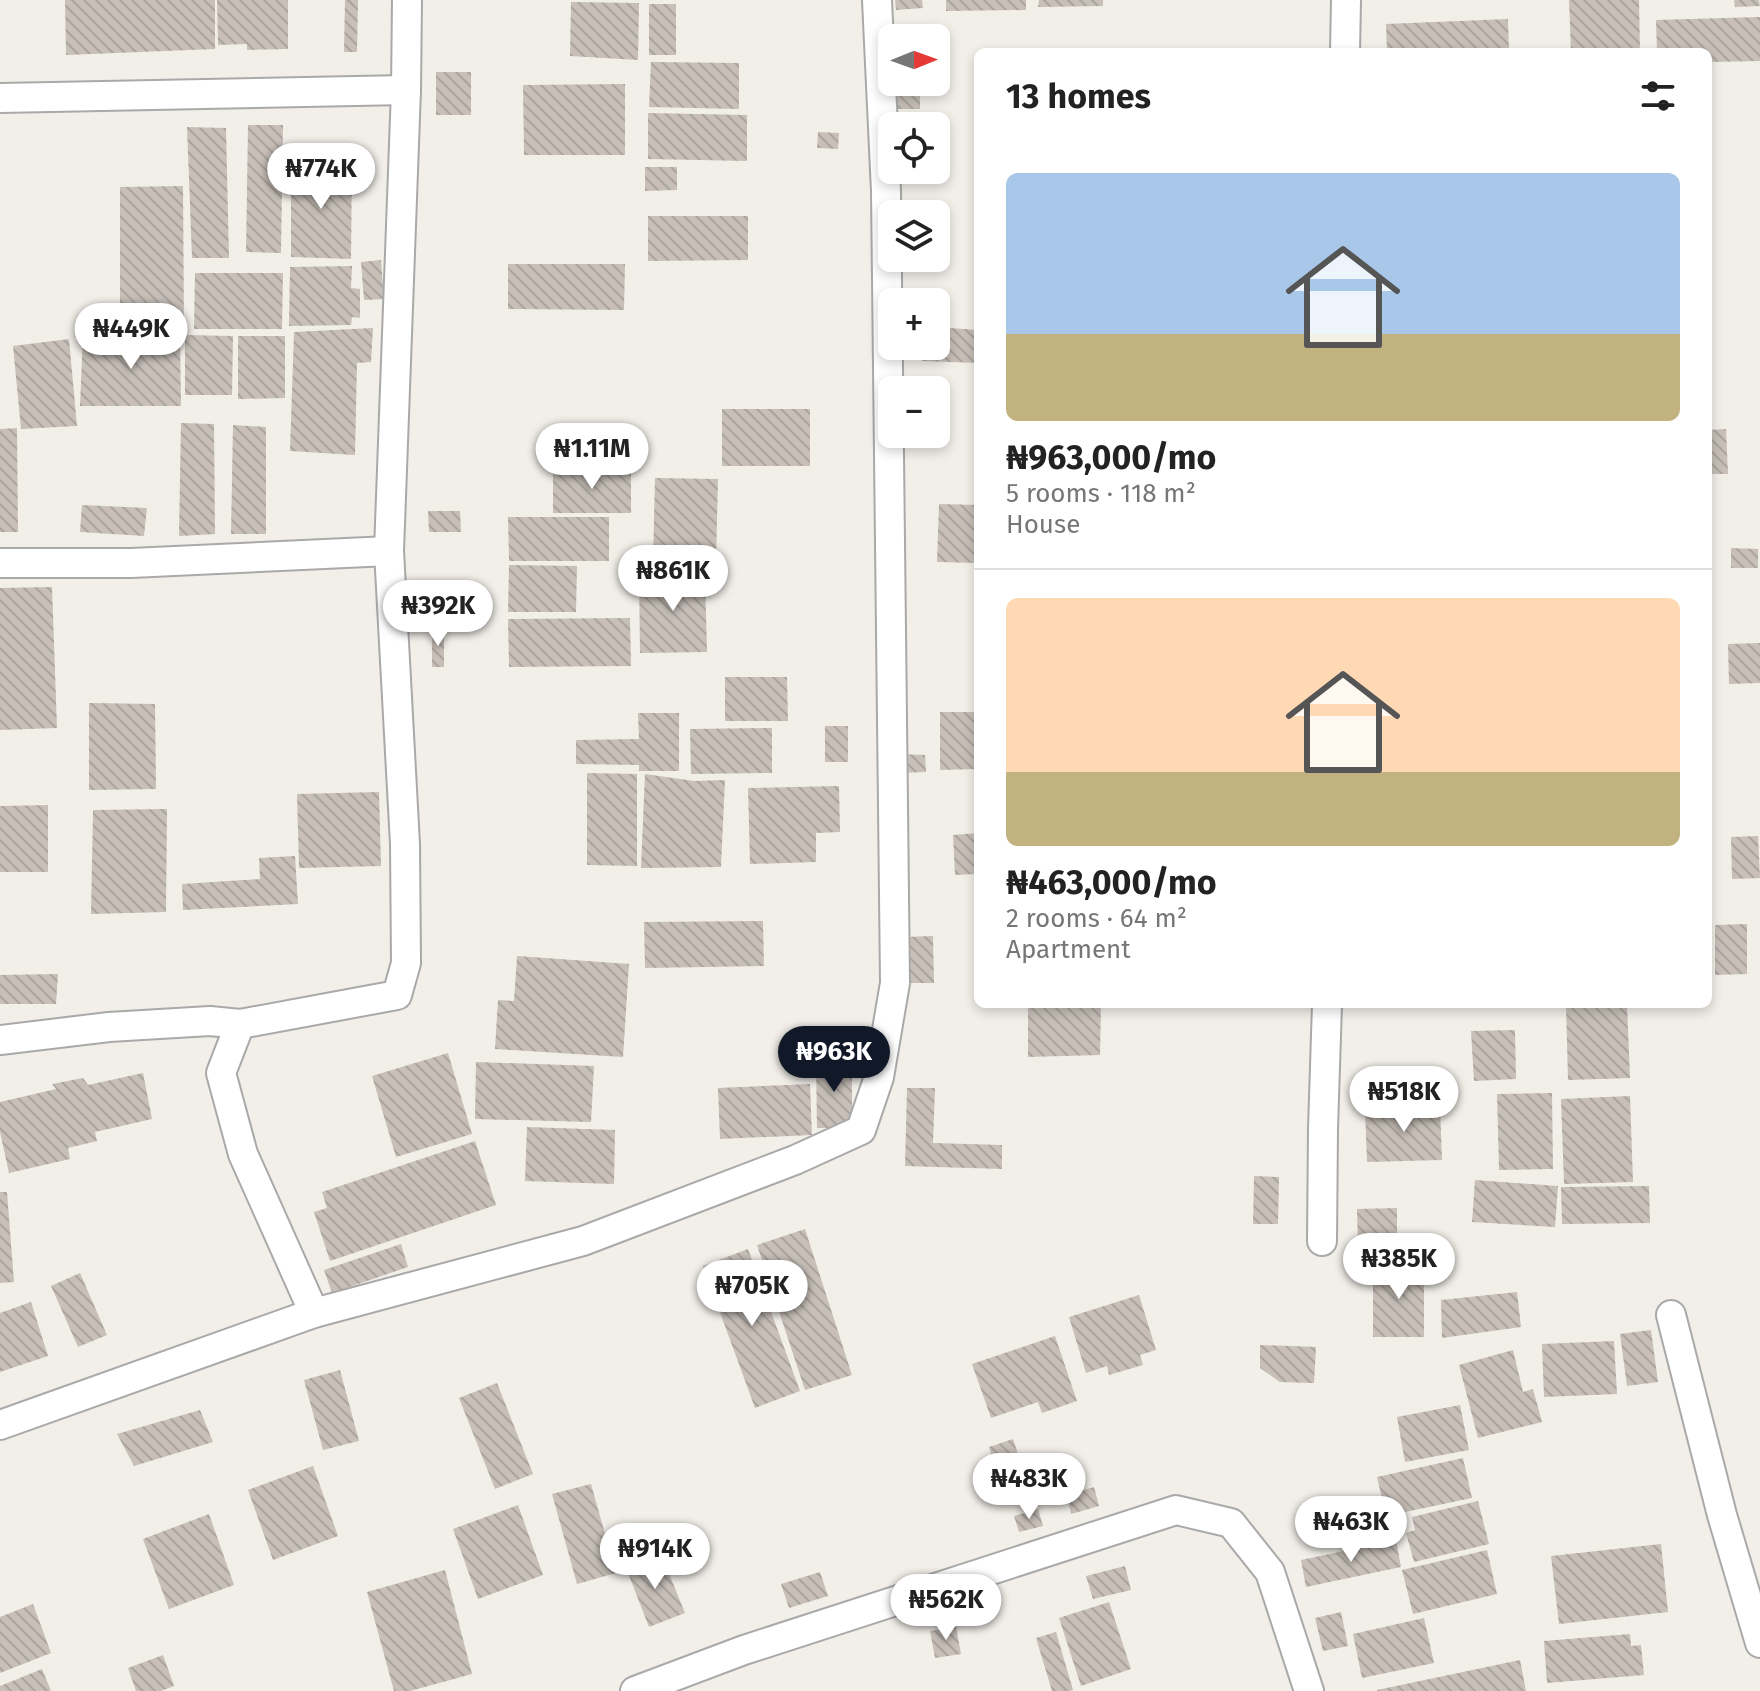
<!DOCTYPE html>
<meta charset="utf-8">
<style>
body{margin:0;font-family:"Fira Sans",sans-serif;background:#f6f6f6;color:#222;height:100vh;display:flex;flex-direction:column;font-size:30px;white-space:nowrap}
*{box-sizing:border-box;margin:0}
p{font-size:26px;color:#767676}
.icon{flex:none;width:44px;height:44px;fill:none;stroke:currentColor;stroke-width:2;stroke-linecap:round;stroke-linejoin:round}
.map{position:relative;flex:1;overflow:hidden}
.details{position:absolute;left:974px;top:48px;width:738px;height:960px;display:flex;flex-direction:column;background:#fff;border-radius:12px;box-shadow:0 4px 12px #0003}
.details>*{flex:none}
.needle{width:52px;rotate:89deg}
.buttons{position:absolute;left:878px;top:24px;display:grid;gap:16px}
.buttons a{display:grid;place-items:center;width:72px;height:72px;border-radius:12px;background:#fff;box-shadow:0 4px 12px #0003;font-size:40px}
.price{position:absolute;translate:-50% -68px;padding:0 18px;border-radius:28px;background:#fff;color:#222;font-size:26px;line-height:52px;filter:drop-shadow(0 2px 4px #0008)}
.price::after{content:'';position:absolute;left:50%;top:48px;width:24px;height:18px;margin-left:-12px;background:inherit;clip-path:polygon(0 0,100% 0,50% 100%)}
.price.selected{background:#111827;color:#fff}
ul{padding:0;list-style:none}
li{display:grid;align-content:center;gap:16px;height:424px;padding:0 32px}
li+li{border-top:2px solid #e0e0e0}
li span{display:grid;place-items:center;height:248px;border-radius:12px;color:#555}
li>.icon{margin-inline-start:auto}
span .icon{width:144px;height:144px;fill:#fffc;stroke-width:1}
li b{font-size:34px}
h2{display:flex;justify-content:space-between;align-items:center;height:96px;padding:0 32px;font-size:34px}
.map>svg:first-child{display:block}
.building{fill:url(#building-back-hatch)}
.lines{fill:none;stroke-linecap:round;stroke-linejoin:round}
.minor-casing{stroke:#a9a9a9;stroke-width:32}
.minor{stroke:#fff;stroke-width:28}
</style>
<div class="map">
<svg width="1760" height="1691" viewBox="0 0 1760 1691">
<defs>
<pattern id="building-back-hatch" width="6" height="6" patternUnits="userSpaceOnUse" patternTransform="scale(2)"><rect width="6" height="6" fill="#c7bfb8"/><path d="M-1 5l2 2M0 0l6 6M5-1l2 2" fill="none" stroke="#aba49e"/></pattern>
</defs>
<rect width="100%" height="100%" fill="#f2efe9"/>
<!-- building -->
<g class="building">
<path d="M 65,0 L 215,0 L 215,49 L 66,55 Z"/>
<path d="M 217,0 L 288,0 L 288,49 L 247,50 L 247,44 L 218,45 Z"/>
<path d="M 345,0 L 358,0 L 357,52 L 344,52 Z"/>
<path d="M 895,0 L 922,0 L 923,8 L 896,10 Z"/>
<path d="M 946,0 L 1026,0 L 1026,10 L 946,11 Z"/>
<path d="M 1039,0 L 1103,0 L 1103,6 L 1038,7 Z"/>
<path d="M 1569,0 L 1639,0 L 1640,52 L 1571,52 Z"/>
<path d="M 1734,0 L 1759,0 L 1760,6 L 1735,7 Z"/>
<path d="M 571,2 L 639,3 L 638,60 L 570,56 Z"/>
<rect x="649" y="4" width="27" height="51"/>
<path d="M 1760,17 L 1760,61 L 1708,62 L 1708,52 L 1657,52 L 1656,20 Z"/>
<path d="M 1508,19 L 1509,52 L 1387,52 L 1386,24 Z"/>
<path d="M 651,62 L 739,63 L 739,109 L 649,107 Z"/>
<rect x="436" y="72" width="35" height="43"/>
<path d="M 892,82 L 920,82 L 920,109 L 888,109 Z"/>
<path d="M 625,84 L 625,155 L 524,155 L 523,85 Z"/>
<path d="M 648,113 L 747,115 L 747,161 L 648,159 Z"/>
<path d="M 248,125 L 283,125 L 281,253 L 246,252 Z"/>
<path d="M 187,127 L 226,128 L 229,258 L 192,258 Z"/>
<path d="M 818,132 L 839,133 L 838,149 L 817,148 Z"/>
<path d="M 352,163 L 351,259 L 291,257 L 291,164 Z"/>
<path d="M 645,167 L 677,167 L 677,190 L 645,191 Z"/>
<path d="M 183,186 L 184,326 L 120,327 L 120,187 Z"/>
<path d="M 648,216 L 748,216 L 748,260 L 648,261 Z"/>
<path d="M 381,260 L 384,299 L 364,300 L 361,262 Z"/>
<path d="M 508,264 L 625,264 L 624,310 L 508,309 Z"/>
<path d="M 352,266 L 351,288 L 360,289 L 360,318 L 352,317 L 351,325 L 289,326 L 290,267 Z"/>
<path d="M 195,273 L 283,273 L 282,329 L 194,329 Z"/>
<path d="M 936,327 L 978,330 L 978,363 L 922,361 L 922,346 L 936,346 Z"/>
<path d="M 373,328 L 371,362 L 357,363 L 355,455 L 290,451 L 294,332 Z"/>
<path d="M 83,335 L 180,335 L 181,406 L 80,406 Z"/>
<path d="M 185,335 L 233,336 L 232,395 L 185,395 Z"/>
<path d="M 238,336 L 285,336 L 285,398 L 238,399 Z"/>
<path d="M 69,339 L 77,426 L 21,429 L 13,346 Z"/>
<rect x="722" y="409" width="88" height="57"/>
<path d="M 181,423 L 214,424 L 215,534 L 179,536 Z"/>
<path d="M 233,425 L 266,427 L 266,534 L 231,534 Z"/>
<path d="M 17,428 L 18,532 L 0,532 L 0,429 Z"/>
<path d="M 1726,429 L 1728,474 L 1708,474 L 1708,430 Z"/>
<path d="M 553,468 L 631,469 L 631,513 L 553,513 Z"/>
<path d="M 655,478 L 718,479 L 716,561 L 653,560 Z"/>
<path d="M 939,504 L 978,505 L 978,563 L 937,562 Z"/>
<path d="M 82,505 L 147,508 L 144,536 L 80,532 Z"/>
<path d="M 428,511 L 460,511 L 461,532 L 429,532 Z"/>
<path d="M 508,517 L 609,517 L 609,561 L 509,561 Z"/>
<path d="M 1731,548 L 1758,549 L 1758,568 L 1731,568 Z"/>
<path d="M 509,565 L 577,566 L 576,612 L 508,612 Z"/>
<path d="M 639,574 L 705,574 L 707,652 L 640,653 Z"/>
<path d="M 52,587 L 57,728 L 0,730 L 0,588 Z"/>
<path d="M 630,618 L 631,666 L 509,667 L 508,619 Z"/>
<path d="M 432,629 L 444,630 L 444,667 L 432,667 Z"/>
<path d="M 1760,643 L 1760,683 L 1729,684 L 1728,644 Z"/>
<path d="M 725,677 L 787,677 L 788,721 L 725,721 Z"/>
<path d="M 89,703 L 155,704 L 156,789 L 89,790 Z"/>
<path d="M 940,712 L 978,712 L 978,769 L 940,770 Z"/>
<path d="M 638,713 L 679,713 L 679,771 L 639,771 L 639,765 L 576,764 L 576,740 L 639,739 Z"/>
<rect x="825" y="726" width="23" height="36"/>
<path d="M 772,728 L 772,773 L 691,774 L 690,729 Z"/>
<path d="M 899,754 L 925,755 L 926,772 L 899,773 Z"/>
<path d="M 587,773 L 637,774 L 637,866 L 587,865 Z"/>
<path d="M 645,774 L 694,781 L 725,780 L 721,867 L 641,868 Z"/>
<path d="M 839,786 L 840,832 L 816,833 L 816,862 L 750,864 L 748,788 Z"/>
<path d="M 379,792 L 381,866 L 299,868 L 297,794 Z"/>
<path d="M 48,805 L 48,872 L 0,872 L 0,806 Z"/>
<path d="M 167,809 L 166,912 L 91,914 L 93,810 Z"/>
<path d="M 978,833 L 978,874 L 955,875 L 953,835 Z"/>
<path d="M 1758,836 L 1760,878 L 1732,879 L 1731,837 Z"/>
<path d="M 295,856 L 298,904 L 183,910 L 182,884 L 260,879 L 259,858 Z"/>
<path d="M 763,921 L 764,966 L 645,968 L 644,922 Z"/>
<path d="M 1747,924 L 1747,974 L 1715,975 L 1715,925 Z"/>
<path d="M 933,936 L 934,983 L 906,983 L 904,937 Z"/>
<path d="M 517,956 L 629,964 L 623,1057 L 495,1049 L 498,1000 L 514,1001 Z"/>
<path d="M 58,974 L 56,1004 L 0,1004 L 0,975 Z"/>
<path d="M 1028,1004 L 1101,1004 L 1100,1055 L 1028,1057 Z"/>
<path d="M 1627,1004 L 1630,1078 L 1568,1080 L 1566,1005 Z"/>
<path d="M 1515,1030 L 1516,1079 L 1474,1081 L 1471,1031 Z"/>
<path d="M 448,1053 L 472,1134 L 396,1157 L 372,1076 Z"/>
<path d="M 816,1061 L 852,1061 L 852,1128 L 817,1128 Z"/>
<path d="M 476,1062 L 594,1066 L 591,1122 L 475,1119 Z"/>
<path d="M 143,1073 L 152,1119 L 95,1132 L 97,1141 L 68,1148 L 70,1159 L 9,1173 L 0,1132 L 0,1102 L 56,1089 L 52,1084 L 83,1078 L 88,1085 Z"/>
<path d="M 810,1084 L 812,1135 L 720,1139 L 718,1088 Z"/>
<path d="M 907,1088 L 935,1088 L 933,1143 L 1002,1145 L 1002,1169 L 905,1166 Z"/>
<path d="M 1552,1093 L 1553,1169 L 1499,1170 L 1497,1094 Z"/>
<path d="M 1630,1096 L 1633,1182 L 1564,1184 L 1561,1099 Z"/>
<path d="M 1440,1106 L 1442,1160 L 1367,1162 L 1365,1109 Z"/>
<path d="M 527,1127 L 615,1130 L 614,1184 L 525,1181 Z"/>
<path d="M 475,1141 L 496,1205 L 330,1261 L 314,1212 L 327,1208 L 322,1192 Z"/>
<path d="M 1254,1176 L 1279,1177 L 1278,1224 L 1253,1224 Z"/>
<path d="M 1475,1180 L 1558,1186 L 1555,1227 L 1472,1222 Z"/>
<path d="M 1649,1186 L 1650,1223 L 1562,1224 L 1561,1187 Z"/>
<path d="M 0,1192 L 7,1192 L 14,1282 L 0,1283 Z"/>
<path d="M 1397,1208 L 1397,1248 L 1358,1249 L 1357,1209 Z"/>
<path d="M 805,1229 L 852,1375 L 805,1390 L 757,1245 Z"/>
<path d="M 401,1244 L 408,1267 L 332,1293 L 324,1270 Z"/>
<path d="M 748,1249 L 800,1391 L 755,1408 L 703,1266 Z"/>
<path d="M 1424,1265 L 1424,1337 L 1373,1337 L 1373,1266 Z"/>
<path d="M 80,1273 L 107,1335 L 78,1347 L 51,1286 Z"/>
<path d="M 1517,1292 L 1521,1327 L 1442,1338 L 1441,1300 Z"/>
<path d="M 1139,1295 L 1156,1350 L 1140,1355 L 1143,1365 L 1109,1375 L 1107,1366 L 1086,1373 L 1069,1317 Z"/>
<path d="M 31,1302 L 48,1356 L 0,1372 L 0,1313 Z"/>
<path d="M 1651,1330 L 1658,1382 L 1627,1386 L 1620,1334 Z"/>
<path d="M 1055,1336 L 1077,1401 L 1042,1413 L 1038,1402 L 991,1418 L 972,1364 Z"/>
<path d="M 1614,1341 L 1617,1394 L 1544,1397 L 1542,1344 Z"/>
<path d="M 1260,1345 L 1316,1347 L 1314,1383 L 1280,1382 L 1260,1368 Z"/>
<path d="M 1513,1350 L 1523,1392 L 1533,1389 L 1542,1422 L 1478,1438 L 1459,1365 Z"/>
<path d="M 340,1370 L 359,1441 L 323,1450 L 304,1380 Z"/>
<path d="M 497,1383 L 533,1474 L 495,1489 L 459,1398 Z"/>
<path d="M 1460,1405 L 1469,1450 L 1405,1462 L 1397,1417 Z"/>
<path d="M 200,1410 L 213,1442 L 134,1466 L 117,1434 Z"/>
<path d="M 1013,1439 L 1021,1463 L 997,1471 L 989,1447 Z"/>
<path d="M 1463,1458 L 1472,1498 L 1386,1516 L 1377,1477 Z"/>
<path d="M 313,1466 L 338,1536 L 273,1560 L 248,1490 Z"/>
<path d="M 591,1484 L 616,1573 L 577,1584 L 552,1494 Z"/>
<path d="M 1094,1487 L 1099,1506 L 1071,1514 L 1067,1495 Z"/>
<path d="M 1478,1501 L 1489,1544 L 1414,1562 L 1406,1533 L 1415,1530 L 1412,1517 Z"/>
<path d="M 518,1505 L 543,1575 L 478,1599 L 453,1529 Z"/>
<path d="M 1038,1509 L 1043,1526 L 1019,1532 L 1014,1516 Z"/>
<path d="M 209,1514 L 234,1585 L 169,1609 L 143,1539 Z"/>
<path d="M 1396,1540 L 1401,1567 L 1306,1587 L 1301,1560 Z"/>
<path d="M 1661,1544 L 1668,1612 L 1559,1624 L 1551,1556 Z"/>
<path d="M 1487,1550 L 1497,1594 L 1413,1614 L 1402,1570 Z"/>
<path d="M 661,1554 L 685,1613 L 649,1627 L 626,1568 Z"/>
<path d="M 1125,1566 L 1131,1590 L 1093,1599 L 1086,1576 Z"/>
<path d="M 445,1570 L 472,1674 L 410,1691 L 394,1691 L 367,1592 Z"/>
<path d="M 820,1572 L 828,1596 L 789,1608 L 781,1584 Z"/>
<path d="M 1109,1602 L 1131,1669 L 1081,1686 L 1059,1618 Z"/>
<path d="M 33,1604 L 51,1653 L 0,1673 L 0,1617 Z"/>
<path d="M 1341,1612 L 1348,1646 L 1323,1651 L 1315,1618 Z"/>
<path d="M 1424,1618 L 1434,1663 L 1362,1678 L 1353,1634 Z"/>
<path d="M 956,1627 L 961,1654 L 935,1658 L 930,1631 Z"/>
<path d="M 1056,1632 L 1073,1690 L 1069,1691 L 1052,1691 L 1036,1638 Z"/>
<path d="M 1630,1634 L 1631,1646 L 1641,1645 L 1644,1675 L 1547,1683 L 1544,1641 Z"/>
<path d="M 163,1655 L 174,1686 L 161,1691 L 136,1691 L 128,1668 Z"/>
<path d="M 1520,1660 L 1526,1691 L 1377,1691 L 1377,1690 Z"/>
<path d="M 42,1669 L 51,1691 L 0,1691 L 0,1686 Z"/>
</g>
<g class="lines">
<defs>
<g id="minor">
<path d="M 1345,52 L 1346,0"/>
<path d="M 0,98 L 406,90"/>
<path d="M 0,563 L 131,563 L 389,551"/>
<path d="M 240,1024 L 221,1073 L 243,1154 L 314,1313"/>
<path d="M 0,1040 L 109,1027 L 210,1021 L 240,1024 L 397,995 L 406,963 L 405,844 L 389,551 L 406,90 L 407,0"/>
<path d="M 1322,1241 L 1323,1129 L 1327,1004"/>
<path d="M 1671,1315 L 1722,1515 L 1760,1643"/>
<path d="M 0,1425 L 314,1313 L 583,1241 L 795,1160 L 861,1130 L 879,1077 L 895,983 L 886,191 L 877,0"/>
<path d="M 635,1691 L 744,1650 L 1176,1510 L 1231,1523 L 1270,1572 L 1309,1691"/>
</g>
</defs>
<!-- minor casing -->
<use href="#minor" class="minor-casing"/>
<!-- minor -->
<use href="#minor" class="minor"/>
</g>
</svg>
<div class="buttons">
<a><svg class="needle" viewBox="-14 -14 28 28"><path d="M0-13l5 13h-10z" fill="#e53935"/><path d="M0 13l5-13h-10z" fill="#767676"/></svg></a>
<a><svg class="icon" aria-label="locate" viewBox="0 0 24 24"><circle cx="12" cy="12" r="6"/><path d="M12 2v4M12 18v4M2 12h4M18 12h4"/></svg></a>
<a><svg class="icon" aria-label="layers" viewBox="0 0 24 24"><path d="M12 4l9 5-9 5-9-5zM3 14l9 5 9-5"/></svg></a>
<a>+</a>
<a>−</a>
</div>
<b class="price" style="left:321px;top:211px">₦774K</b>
<b class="price" style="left:131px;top:371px">₦449K</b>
<b class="price" style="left:592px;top:491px">₦1.11M</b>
<b class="price" style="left:673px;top:613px">₦861K</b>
<b class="price" style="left:438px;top:648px">₦392K</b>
<b class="price selected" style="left:834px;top:1094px">₦963K</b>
<b class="price" style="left:1404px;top:1134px">₦518K</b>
<b class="price" style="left:1399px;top:1301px">₦385K</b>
<b class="price" style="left:752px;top:1328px">₦705K</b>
<b class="price" style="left:1029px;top:1521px">₦483K</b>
<b class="price" style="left:1351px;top:1564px">₦463K</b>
<b class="price" style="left:655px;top:1591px">₦914K</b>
<b class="price" style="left:946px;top:1642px">₦562K</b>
<section class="details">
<h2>13 homes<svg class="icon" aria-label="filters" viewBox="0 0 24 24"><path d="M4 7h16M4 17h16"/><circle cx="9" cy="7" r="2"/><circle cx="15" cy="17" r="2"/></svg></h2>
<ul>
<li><span style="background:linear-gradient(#a9c7e8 65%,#c2b280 0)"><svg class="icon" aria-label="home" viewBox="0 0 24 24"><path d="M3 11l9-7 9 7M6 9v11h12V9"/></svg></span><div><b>₦963,000/mo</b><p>5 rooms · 118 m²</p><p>House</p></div></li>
<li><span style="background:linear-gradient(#ffd9b3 70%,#c2b280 0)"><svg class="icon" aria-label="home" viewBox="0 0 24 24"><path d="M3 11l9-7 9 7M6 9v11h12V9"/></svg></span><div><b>₦463,000/mo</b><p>2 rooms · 64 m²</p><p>Apartment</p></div></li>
</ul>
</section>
</div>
